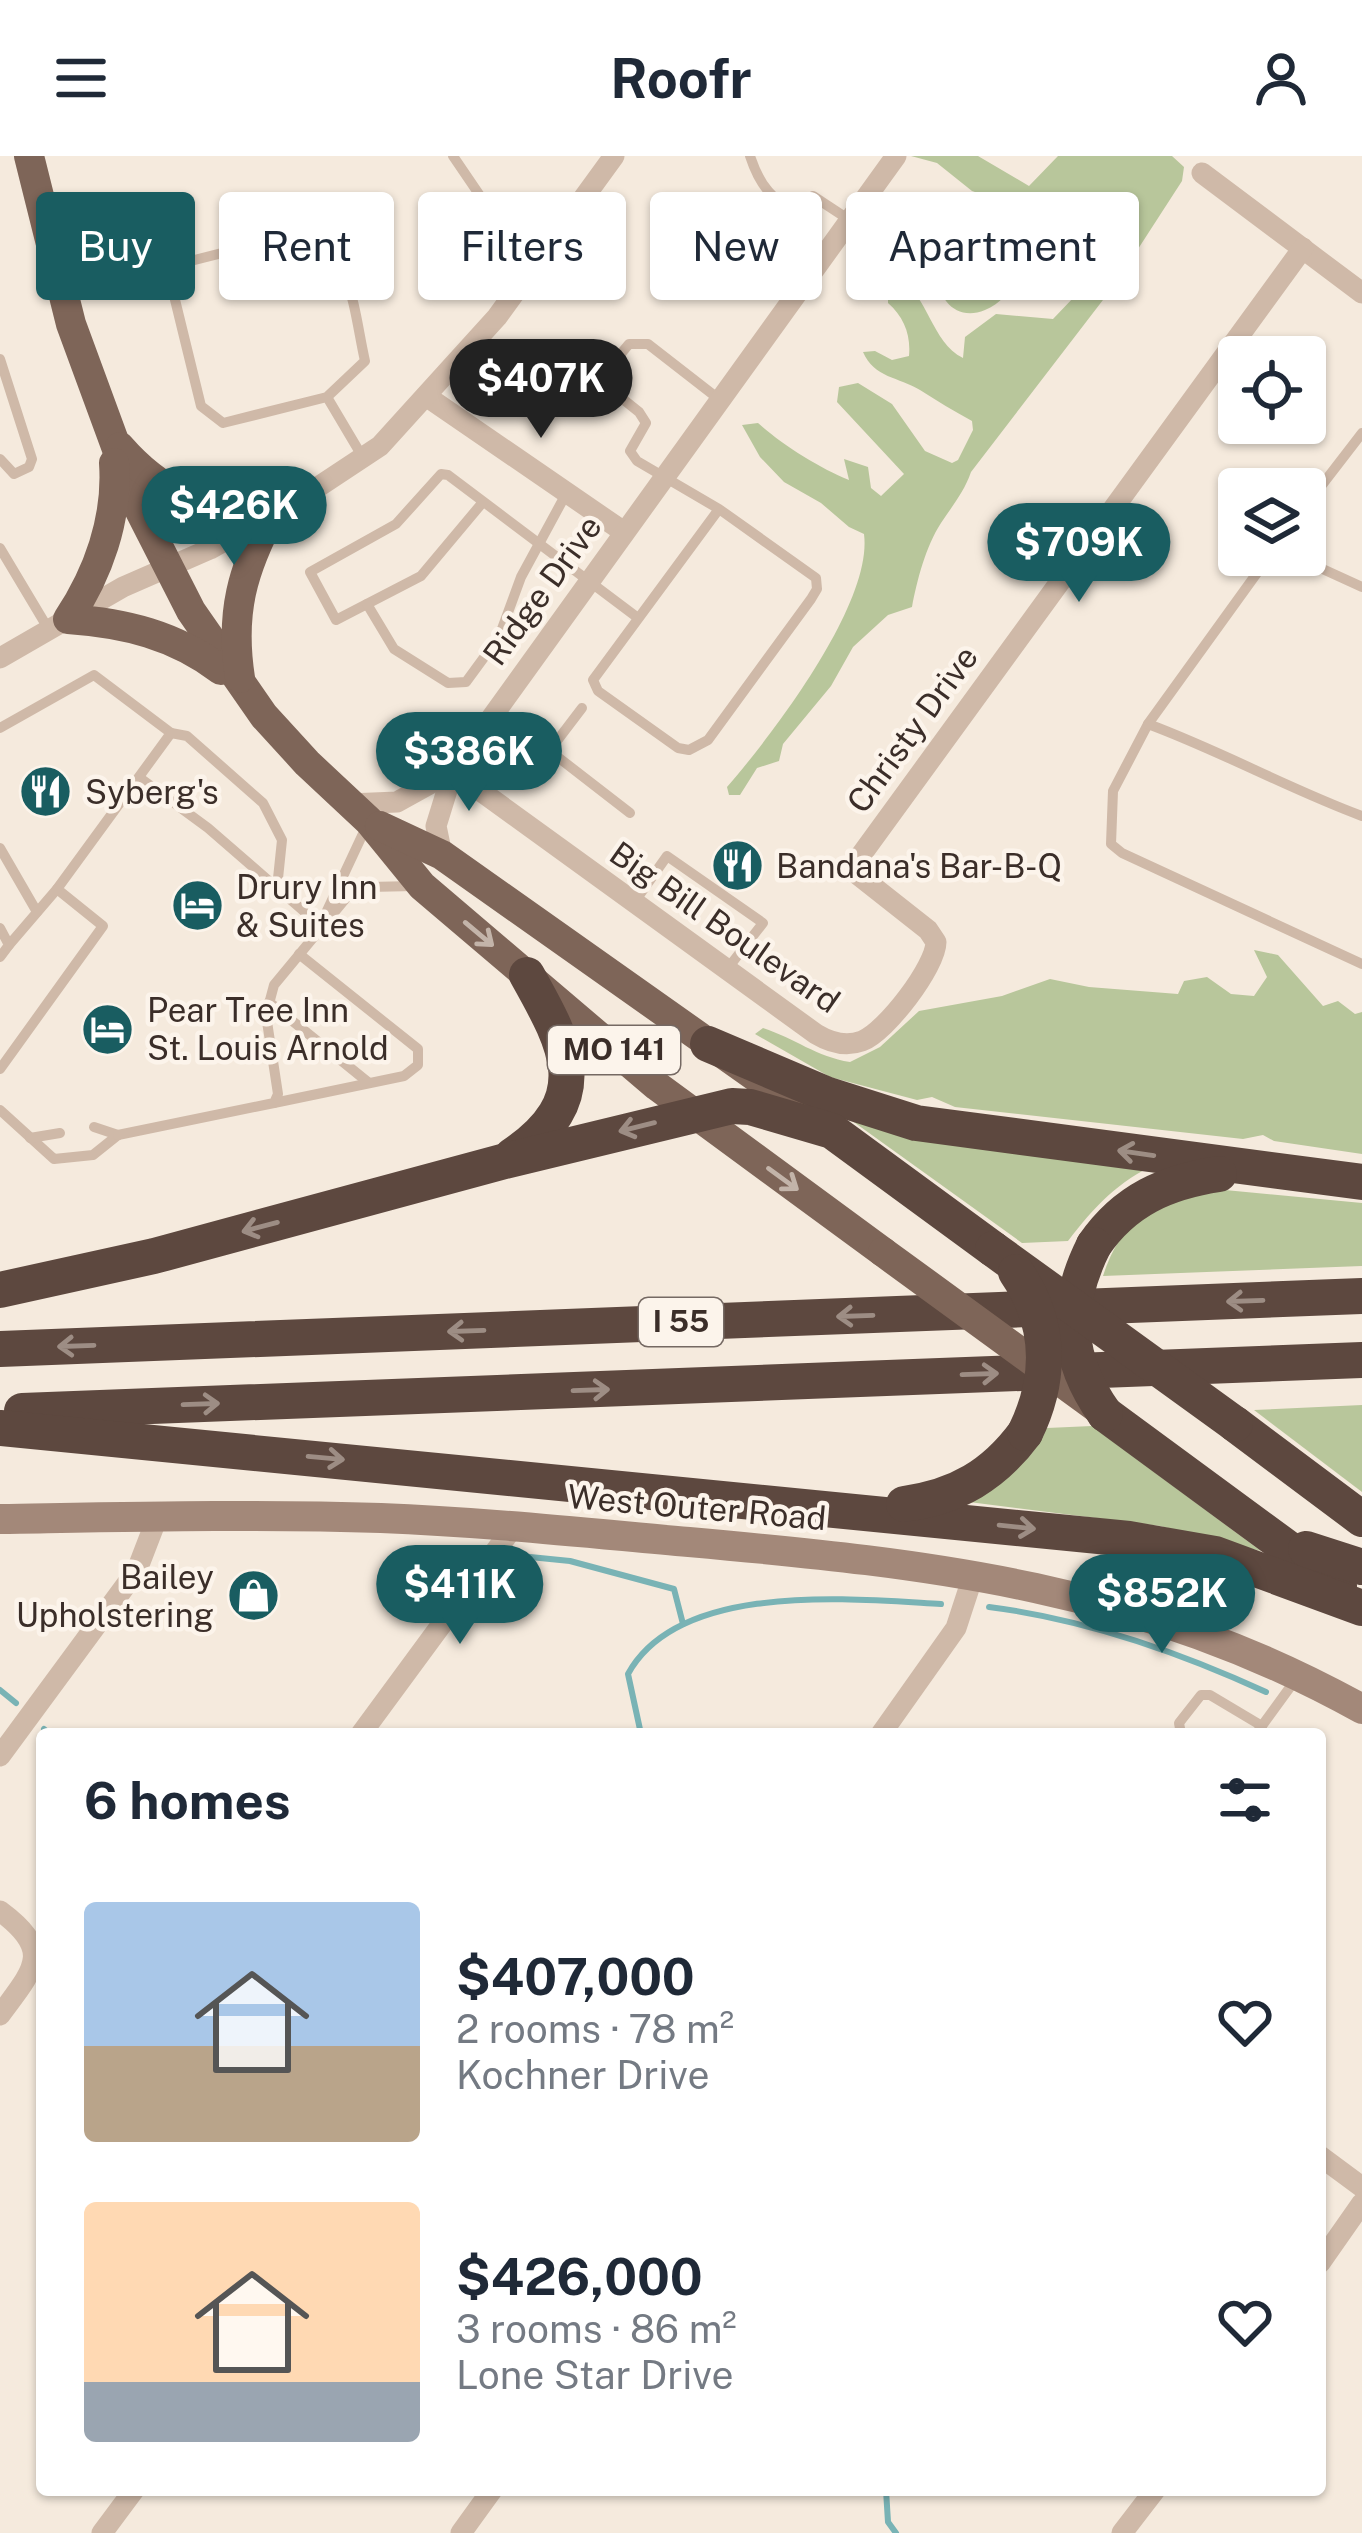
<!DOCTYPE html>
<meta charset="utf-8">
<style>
body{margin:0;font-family:"Public Sans",sans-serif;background:#f6f6f7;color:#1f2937;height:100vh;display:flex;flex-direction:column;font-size:45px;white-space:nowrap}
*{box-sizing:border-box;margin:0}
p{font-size:39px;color:#747a83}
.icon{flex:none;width:66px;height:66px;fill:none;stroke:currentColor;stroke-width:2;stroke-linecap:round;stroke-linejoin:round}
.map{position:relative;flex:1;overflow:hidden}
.details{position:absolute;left:36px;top:1572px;width:1290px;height:768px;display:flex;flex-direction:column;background:#fff;border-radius:12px;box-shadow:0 3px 9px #0004}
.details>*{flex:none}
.banner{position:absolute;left:36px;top:36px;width:1290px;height:108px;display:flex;gap:24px}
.tools{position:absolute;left:1218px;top:180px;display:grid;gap:24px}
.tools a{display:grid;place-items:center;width:108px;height:108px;border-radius:12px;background:#fff;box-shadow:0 3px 9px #0004;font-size:60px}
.price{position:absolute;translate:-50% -102px;padding:0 27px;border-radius:42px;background:#195d61;color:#fff;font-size:39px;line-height:78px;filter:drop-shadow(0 3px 6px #0008)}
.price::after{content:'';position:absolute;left:50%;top:72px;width:36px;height:27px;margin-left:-18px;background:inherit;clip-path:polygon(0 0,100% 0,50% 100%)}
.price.active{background:#222;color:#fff}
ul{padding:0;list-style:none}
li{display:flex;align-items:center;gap:36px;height:300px;padding:0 48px}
li span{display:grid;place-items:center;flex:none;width:336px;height:240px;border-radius:12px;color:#555}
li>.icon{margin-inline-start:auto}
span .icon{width:144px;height:144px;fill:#fffc;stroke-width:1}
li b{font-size:51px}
h2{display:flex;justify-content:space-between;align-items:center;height:144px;padding:0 48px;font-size:51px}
.chip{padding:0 42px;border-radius:12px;background:#fff;box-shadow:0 3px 9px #0004;font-size:42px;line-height:108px}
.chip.active{background:#195d61;color:#fff}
header{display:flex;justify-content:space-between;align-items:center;height:156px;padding:0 48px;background:#fff;font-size:54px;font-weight:700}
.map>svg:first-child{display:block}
.green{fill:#b8c69b}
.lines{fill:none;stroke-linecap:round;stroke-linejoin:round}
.stream{stroke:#79b3b5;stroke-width:6}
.lane{stroke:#cfb9a8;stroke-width:10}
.street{stroke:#cfb9a8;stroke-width:21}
.secondary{stroke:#a38879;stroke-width:30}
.primary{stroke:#7e6558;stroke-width:30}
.highway{stroke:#5d483f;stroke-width:36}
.primary-bridge{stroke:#7e6558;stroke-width:30}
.highway-bridge{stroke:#5d483f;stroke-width:36}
.oneway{stroke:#c3b4a9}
.oneway2{stroke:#9d8d84}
.labels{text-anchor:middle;stroke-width:9;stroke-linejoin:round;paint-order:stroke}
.shield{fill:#fcf4eb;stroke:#756963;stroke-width:3}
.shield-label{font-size:30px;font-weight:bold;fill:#3b2e29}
.street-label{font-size:33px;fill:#3b2e29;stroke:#fcf4eb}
.poi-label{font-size:33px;fill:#3b2e29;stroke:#fcf4eb;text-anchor:start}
</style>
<header><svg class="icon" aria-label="menu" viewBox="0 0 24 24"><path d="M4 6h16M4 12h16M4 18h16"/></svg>Roofr<svg class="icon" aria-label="person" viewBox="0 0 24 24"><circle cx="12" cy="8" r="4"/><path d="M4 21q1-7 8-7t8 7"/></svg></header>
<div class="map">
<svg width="1362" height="2377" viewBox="0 0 1362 2377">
<rect width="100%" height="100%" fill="#f5eadd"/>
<!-- green -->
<g class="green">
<path d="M 911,0 L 978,0 L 1029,30 L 1058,0 L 1172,0 L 1184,11 L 1182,25 L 1116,127 L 971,316 C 964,336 953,349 941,367 C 926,390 917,424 912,451 L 888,459 L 853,491 L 831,530 L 783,588 L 779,605 L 757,612 L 740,639 L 729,639 L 727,631 C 773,578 873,447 864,378 L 849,371 L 821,347 L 784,326 L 760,301 L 742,269 L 758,267 C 781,288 819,312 849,324 L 844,303 L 868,311 L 871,332 L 881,340 L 904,318 L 837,246 L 839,231 L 858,227 L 892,248 L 925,295 L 952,307 L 958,304 L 973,274 L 972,265 C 954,255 937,245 920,234 C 899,221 874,222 863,196 L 875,195 L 892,204 L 909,200 C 911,179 904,161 888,147 L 888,134 L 898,121 C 929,140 931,186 963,202 L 965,181 L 996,158 L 1053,163 L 1075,140 L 1075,84 L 1064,88 L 1055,85 L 1001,45 L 972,35 L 937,7 Z"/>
<path d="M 1000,53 C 1010,64 1026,73 1030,89 C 1033,101 1026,113 1018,123 C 1009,136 1000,148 985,154 C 949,169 927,128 944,98 C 954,81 961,86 972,75 C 982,65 985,57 1000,53 Z"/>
<path d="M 1254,794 L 1278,799 L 1323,850 L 1338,845 L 1355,858 L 1362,856 L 1362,998 L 1274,985 L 1263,979 L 1243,983 L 955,951 L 932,941 L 917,944 L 830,921 L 755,878 L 763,872 C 794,882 817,901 850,906 L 880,891 L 919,855 L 1002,840 L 1050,823 L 1089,831 L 1178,838 L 1184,825 L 1207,821 L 1231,838 L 1254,840 L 1267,821 Z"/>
<path d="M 844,959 L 1158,1007 C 1118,1025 1094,1051 1068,1085 L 1022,1087 Z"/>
<path d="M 1225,1034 L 1362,1047 L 1362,1110 L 1103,1120 C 1124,1054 1164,1046 1225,1034 Z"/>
<path d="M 1362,1249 L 1362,1336 L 1254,1254 Z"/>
<path d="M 1092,1270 L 1261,1395 L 1160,1370 L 969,1346 L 1027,1302 L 1047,1272 Z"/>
</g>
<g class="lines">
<!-- stream -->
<g class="stream">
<path d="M 520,1400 L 570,1405 L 674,1433 L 683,1468"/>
<path d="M 989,1451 C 1085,1463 1179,1496 1266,1536"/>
<path d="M 0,1534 L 16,1547"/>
<path d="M 44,1573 L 50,1578"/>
<path d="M 641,1578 L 628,1518 C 679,1425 851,1443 941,1448"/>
<path d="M 886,2334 L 888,2366 L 896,2377"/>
</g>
<!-- lane -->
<g class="lane">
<path d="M 453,0 L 502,72"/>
<path d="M 750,0 C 763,40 779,45 811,70"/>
<path d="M 813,40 L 851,65"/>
<path d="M 0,203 L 32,303 L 29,311 L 14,318 L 0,303"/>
<path d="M 327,241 L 223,267 L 201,250 L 167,111 L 305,76 C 353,99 354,157 365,205 L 327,241 L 362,300"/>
<path d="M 483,346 L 421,420 L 336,464 L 310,416 L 396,368 L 441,318 L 448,319 L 638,462"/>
<path d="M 1305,351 L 1362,277"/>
<path d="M 719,353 L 593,524 L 598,535 L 678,592 L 689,594 L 708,584 L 811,443 L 817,433 L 816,422 L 719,353 L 637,305 L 630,295 L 646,267 L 639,256 L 599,224 L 629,188 L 648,188 L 720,244"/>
<path d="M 0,392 L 49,474"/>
<path d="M 1270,399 L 1148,568 L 1113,635 L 1111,688 L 1122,697 L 1362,808"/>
<path d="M 1292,399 L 1362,431"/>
<path d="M 367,448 L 394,493 L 448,527 L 466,526 L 499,481 L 521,421 L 566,338"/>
<path d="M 497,554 L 630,657"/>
<path d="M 1148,568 C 1221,595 1289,633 1362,660"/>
<path d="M 0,572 L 94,519 L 171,577 L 57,733 L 103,770 L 0,913"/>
<path d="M 171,577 L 187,580 L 263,647 L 282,684 L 277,732 L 321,770"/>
<path d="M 550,594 L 582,552"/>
<path d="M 140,622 L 208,672 L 277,732"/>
<path d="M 0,692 L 37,756"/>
<path d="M 633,748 L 667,700 L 763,767 L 728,812"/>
<path d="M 324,761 L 367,669"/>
<path d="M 0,772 L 9,789 L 0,801"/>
<path d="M 9,789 L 57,733"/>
<path d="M 269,846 L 369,927"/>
<path d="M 274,947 L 404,920 L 418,909 L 418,893 L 299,798"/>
<path d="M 0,954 L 54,1003 L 93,999 L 118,979"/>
<path d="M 94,971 L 118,979"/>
<path d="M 118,979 L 274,947 L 278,938 L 266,859 L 274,829 L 346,742 L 368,731 L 415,730"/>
<path d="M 30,982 L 60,977"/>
<path d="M 1181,1578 L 1179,1567 L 1201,1539 L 1210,1539 L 1262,1570"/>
<path d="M 1256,1578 L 1296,1523"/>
</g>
<!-- street -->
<g class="street">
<path d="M 1202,17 L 1362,137"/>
<path d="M 426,240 L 624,376"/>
<path d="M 0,502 L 123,431 L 210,393 L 312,335 L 380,290 L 497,161 L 614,0"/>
<path d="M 453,615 L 816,878 C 831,887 846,891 862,885 C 886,876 936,810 936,786 L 928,774 L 857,718 L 856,706 L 1303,92"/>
<path d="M 349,648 L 397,646 L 453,615"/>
<path d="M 442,699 L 436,670 L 453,615 L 896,0"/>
<path d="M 361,1578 L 514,1370"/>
<path d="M 881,1578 L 956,1472 L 974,1417"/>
<path d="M 0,1600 L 137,1414 L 157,1362"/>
<path d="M 0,1755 C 54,1795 34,1813 0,1859"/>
<path d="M 1320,2000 L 1362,2031"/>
<path d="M 1320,2107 L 1362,2047"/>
<path d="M 102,2377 L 134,2334"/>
<path d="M 461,2377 L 492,2334"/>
<path d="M 1122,2377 L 1155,2334"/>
</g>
<!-- secondary -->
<path class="secondary" d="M 0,1363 C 127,1361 255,1358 381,1362 C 484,1366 587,1377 689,1386 C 934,1408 1143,1431 1362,1553"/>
<!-- primary -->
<g class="primary">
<path d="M 29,0 L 71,168 L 139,353 L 191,455 L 264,560 L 307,607 L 369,665 L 422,730 L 657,930 L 883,1096"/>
<path d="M 120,291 C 160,337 212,361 273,356"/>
<path d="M 114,307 C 118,363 98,418 68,463 C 125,467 175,479 221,514"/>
<path d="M 240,522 C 230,457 242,414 273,356"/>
<path d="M 380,670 L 442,699 L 817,964"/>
</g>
<!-- highway -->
<g class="highway">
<path d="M 708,888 L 828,939 L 916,967 L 1362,1026"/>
<path d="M 512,1000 C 596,943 568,892 527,819"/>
<path d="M 1094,1089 C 1125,1044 1166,1026 1219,1018"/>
<path d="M 0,1134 L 154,1100 L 505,1005 L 732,950 L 750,951 L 832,975 L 993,1093"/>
<path d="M 0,1193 L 1362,1140"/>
<path d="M 22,1255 L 1362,1204"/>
<path d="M 1105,1258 L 1339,1430"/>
<path d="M 1235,1268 L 1362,1363"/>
<path d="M 0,1272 L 1129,1383 L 1215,1398 L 1362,1452"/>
<path d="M 904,1348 C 957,1341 994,1319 1025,1277"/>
<path d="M 1306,1393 L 1362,1411"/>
</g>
<!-- primary-bridge -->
<path class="primary-bridge" d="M 883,1096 L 1101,1255"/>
<!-- highway-bridge -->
<g class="highway-bridge">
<path d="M 1094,1089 C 1063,1151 1065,1202 1105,1258"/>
<path d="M 993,1093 L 1235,1268"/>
<path d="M 1016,1116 C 1051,1167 1052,1222 1025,1277"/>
</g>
</g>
<!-- one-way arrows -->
<defs><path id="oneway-shaft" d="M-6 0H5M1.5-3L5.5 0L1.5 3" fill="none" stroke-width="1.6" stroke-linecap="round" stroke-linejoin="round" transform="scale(3)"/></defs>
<g class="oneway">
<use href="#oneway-shaft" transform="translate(479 778) rotate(40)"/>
<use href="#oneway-shaft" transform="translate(783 1023) rotate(36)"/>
</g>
<g class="oneway2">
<use href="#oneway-shaft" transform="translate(637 971) rotate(166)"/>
<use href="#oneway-shaft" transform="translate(1136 997) rotate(-172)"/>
<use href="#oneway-shaft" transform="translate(260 1071) rotate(165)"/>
<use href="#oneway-shaft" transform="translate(1245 1145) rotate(178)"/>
<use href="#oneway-shaft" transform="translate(855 1160) rotate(178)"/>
<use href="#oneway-shaft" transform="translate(466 1175) rotate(178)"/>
<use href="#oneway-shaft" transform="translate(76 1190) rotate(178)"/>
<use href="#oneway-shaft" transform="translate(980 1218) rotate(-2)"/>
<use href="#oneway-shaft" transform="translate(591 1234) rotate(-2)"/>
<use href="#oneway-shaft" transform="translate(201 1248) rotate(-2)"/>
<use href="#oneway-shaft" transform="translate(326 1302) rotate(5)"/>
<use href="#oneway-shaft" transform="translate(1017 1371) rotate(6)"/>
</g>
<!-- icons -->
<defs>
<symbol id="restaurant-disc" viewBox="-11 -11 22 22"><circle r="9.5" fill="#195d61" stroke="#fcf4eb"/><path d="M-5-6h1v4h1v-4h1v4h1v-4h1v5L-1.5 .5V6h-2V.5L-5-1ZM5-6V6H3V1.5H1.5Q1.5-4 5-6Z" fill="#fff"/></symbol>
<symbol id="hotel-disc" viewBox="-11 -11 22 22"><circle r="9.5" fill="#195d61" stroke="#fcf4eb"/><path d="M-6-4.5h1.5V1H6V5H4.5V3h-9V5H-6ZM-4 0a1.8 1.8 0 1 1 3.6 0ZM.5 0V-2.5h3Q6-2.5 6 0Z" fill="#fff"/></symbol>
<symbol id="shop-disc" viewBox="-11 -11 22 22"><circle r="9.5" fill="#195d61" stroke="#fcf4eb"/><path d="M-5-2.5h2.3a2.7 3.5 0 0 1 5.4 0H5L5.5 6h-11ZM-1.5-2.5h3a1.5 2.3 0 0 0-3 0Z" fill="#fff"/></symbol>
</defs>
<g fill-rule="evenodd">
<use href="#restaurant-disc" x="16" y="606" width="59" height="59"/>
<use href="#restaurant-disc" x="708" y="680" width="59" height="59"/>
<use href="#hotel-disc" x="168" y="720" width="59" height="59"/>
<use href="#hotel-disc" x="78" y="844" width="59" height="59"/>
<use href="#shop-disc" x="224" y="1410" width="59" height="59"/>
</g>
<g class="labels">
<!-- shield labels -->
<g class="shield">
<rect x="548" y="870" width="132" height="48" rx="9"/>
<rect x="639" y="1142" width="84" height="48" rx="9"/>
</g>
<g class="shield-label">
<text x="614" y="904">MO 141</text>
<text x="681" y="1176">I 55</text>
</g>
<!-- street labels -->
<g class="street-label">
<text transform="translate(542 434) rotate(-54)" y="12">Ridge Drive</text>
<text transform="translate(912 573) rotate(-54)" y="12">Christy Drive</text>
<text transform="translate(725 771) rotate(35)" y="12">Big Bill Boulevard</text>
<text transform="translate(697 1351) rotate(5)" y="12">West Outer Road</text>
</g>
<!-- poi labels -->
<g class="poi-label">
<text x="85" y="648">Syberg's</text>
<text x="776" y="722">Bandana's Bar-B-Q</text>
<text x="236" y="743">Drury Inn<tspan x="236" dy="38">&amp; Suites</tspan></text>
<text x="147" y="866">Pear Tree Inn<tspan x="147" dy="38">St. Louis Arnold</tspan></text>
<text x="214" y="1433" text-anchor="end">Bailey<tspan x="214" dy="38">Upholstering</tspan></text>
</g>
</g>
</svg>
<div class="tools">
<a><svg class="icon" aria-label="locate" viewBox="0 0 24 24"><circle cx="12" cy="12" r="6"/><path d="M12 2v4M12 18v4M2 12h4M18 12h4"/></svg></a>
<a><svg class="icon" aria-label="layers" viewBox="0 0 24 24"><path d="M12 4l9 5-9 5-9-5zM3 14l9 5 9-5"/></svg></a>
</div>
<b class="price active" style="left:541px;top:285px">$407K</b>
<b class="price" style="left:234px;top:412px">$426K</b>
<b class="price" style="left:1079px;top:449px">$709K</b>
<b class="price" style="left:469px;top:658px">$386K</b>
<b class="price" style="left:460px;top:1491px">$411K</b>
<b class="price" style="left:1162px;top:1500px">$852K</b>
<div class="banner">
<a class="chip active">Buy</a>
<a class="chip">Rent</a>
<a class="chip">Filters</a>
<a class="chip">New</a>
<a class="chip">Apartment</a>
</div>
<section class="details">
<h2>6 homes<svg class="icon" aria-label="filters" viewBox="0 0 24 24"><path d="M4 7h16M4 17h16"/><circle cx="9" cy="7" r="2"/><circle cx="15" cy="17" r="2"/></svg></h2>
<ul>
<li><span style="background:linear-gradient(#a9c7e8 60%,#b9a48a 0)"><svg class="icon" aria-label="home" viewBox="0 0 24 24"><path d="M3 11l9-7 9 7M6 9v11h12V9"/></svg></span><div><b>$407,000</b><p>2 rooms · 78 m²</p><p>Kochner Drive</p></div><svg class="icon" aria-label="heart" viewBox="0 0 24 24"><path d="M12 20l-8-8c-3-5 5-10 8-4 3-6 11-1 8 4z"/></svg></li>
<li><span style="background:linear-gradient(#ffd9b3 75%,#9aa5b1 0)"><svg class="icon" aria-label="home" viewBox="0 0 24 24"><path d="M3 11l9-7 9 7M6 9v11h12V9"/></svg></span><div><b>$426,000</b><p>3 rooms · 86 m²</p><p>Lone Star Drive</p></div><svg class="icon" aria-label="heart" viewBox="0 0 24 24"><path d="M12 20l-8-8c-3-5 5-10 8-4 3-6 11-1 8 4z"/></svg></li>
</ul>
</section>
</div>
